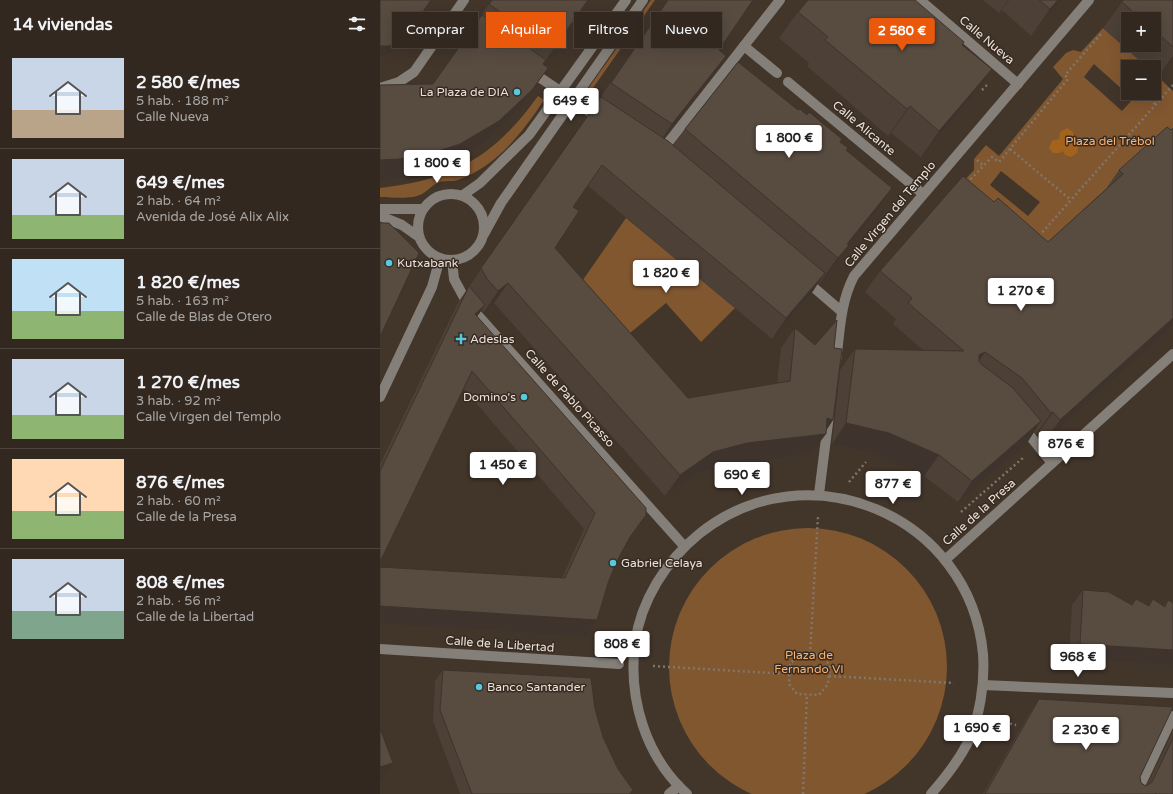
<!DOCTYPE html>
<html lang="es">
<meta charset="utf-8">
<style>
body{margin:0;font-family:"Varela Round",sans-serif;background:#3a3029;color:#f1f3f6;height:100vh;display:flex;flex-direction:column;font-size:15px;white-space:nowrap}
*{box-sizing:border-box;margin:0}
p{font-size:13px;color:#a8a6a5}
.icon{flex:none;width:22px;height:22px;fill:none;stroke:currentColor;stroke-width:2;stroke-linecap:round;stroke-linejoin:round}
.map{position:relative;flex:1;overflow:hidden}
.side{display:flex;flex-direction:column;background:#322820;width:380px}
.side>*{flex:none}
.hud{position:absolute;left:12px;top:12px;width:380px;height:36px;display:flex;gap:8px}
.buttons{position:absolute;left:741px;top:12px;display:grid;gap:8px}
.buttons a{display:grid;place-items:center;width:40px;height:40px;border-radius:0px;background:#322820;box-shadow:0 4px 16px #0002,0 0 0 1px #4d443e;font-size:20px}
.price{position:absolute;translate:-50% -34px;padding:0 9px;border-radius:4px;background:#fff;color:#222;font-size:13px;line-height:26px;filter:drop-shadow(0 1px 2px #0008)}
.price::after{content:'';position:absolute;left:50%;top:24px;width:12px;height:9px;margin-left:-6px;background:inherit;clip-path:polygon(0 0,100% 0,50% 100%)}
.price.current{background:#ea580c;color:#fff}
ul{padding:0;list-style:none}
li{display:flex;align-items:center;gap:12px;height:100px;padding:0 12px}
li+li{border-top:1px solid #4d443e}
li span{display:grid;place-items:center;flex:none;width:112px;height:80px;border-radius:0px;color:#555}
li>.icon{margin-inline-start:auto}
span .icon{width:48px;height:48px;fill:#fffc;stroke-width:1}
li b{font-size:17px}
h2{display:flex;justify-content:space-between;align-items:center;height:48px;padding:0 12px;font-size:17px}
.chip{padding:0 14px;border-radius:0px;background:#322820;box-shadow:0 4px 16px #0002,0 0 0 1px #4d443e;font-size:14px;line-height:36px}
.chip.current{background:#ea580c;color:#fff}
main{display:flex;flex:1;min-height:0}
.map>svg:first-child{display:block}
.green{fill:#815730;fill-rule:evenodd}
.water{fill:#a3631d}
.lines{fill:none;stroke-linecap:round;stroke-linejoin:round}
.path{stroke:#81766c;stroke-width:2.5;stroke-dasharray:2 3;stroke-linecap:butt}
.minor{stroke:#857f79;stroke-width:10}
.wall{fill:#4c4037;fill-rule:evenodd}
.shaded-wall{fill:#3e342d}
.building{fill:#584b40;stroke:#3e342d}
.poi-dot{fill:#56c9e0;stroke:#372b21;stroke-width:1.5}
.labels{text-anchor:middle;stroke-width:3;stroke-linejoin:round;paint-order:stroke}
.street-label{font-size:12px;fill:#eae2db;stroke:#372b21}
.poi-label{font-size:12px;fill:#eae2db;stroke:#372b21;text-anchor:start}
.park-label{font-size:12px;fill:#f9b270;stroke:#372b21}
</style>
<main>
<section class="side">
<h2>14 viviendas<svg class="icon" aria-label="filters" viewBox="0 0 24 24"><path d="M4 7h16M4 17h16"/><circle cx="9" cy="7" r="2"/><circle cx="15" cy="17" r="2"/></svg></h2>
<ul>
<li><span style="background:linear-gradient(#c9d6e8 65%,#b9a48a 0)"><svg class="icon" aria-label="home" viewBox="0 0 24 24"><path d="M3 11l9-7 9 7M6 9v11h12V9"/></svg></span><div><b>2 580 €/mes</b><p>5 hab. · 188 m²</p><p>Calle Nueva</p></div></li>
<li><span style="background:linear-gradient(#c9d6e8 70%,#8fb573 0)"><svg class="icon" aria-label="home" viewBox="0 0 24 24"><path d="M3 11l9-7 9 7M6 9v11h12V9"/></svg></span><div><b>649 €/mes</b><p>2 hab. · 64 m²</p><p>Avenida de José Alix Alix</p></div></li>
<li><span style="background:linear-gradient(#bfe0f5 65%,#8fb573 0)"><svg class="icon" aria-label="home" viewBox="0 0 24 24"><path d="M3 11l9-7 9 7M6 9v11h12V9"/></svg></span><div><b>1 820 €/mes</b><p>5 hab. · 163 m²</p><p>Calle de Blas de Otero</p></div></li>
<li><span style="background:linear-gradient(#c9d6e8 70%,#8fb573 0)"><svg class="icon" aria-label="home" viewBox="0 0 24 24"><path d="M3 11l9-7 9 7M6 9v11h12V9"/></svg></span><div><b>1 270 €/mes</b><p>3 hab. · 92 m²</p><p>Calle Virgen del Templo</p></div></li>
<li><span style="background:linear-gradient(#ffd9b3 65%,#8fb573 0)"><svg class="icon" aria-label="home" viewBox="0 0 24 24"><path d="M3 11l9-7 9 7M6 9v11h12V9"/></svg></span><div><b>876 €/mes</b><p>2 hab. · 60 m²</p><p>Calle de la Presa</p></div></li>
<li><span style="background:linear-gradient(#c9d6e8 65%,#7fa58c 0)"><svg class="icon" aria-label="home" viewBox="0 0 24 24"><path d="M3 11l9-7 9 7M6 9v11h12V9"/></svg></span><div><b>808 €/mes</b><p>2 hab. · 56 m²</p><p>Calle de la Libertad</p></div></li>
</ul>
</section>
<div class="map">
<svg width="793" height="794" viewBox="0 0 793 794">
<rect width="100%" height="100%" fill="#42352a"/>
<!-- green -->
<g class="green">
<path d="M 271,0 L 275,0 L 208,95 L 205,93 Z"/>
<path d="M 723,28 L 767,67 L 748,67 L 748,93 L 774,93 L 774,73 L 793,91 L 793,136 L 656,265 L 569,197 L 594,170 L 594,159 L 606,145 L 619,156 L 683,79 L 673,67 L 686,53 L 693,50 L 701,52 ZM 714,64 L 753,99 L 742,111 L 704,77 ZM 621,171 L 660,202 L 648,216 L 610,185 Z"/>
<path d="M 158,96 L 164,100 C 142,133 117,166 78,180 C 73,182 66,180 60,182 C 53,184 49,190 42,194 C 31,200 13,197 0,197 L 0,188 C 74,180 115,156 158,96 Z"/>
<path d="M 246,218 L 355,308 L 321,342 L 286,303 L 231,349 L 189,300 Z"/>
<circle cx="428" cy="667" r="139"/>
</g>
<!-- water -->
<path class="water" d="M 687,128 L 693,132 L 694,139 L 692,143 L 698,147 L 697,153 L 691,157 L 685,155 L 683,151 L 679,153 L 673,153 L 669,148 L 672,141 L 679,139 L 680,132 Z"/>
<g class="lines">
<!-- path -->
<g class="path">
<path d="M 602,90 L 609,83"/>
<path d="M 762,93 L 775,104"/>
<path d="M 630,149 L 691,200"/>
<path d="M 597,160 L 604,166"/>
<path d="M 587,183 L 612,157 L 619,162 L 688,79 L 685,75 L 721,34"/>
<path d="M 659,236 L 793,85"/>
<path d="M 469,482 L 486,462"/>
<path d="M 581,512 L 644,457"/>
<path d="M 420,654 L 440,655 L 450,665 L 448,684 L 439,695 L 417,694 L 409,684 L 410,664 Z"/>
<path d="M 430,654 L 438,516"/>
<path d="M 273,666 L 409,674"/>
<path d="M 449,676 L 574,683"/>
<path d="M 617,717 L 623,722 L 636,725"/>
<path d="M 423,794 L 427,694"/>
</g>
<!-- minor -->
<g class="minor">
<path d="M 540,0 L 638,84"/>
<path d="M 364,46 L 397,73"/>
<path d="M 150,71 L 180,91"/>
<path d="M 408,82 L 543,194"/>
<path d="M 0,88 L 19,82 L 34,72 L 84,0"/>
<path d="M 192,100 L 221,119"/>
<path d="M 280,153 L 400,0"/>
<circle cx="71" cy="227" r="33"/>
<path d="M 83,195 L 100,183 L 149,135 L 246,0"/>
<path d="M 0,209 L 43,209"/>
<path d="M 0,216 L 22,225 L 39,237"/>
<path d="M 104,234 L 121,203 L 263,0"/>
<path d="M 72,260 L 74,279 L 87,303 L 304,546"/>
<path d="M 425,280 L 461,311"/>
<path d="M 456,361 C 460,332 460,303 474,276 L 709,0"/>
<path d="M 0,397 L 52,287 L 60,258"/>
<path d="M 642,426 L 672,463"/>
<path d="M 439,494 L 449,415"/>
<path d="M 565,560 L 793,354"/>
<path d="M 0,649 L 239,664"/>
<path d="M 603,685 L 793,693"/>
<path d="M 289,794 L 299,786"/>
<path d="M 307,794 C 265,756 248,698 255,643 C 261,600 286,561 319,534 C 427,447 590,515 603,654 C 605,684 600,717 587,744 C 577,763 565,778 551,794"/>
<path d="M 756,794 L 793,716"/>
</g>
</g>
<!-- wall -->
<g class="wall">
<path d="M 112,0 L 208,0 L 163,64 L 138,110 L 105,142 L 66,165 L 32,175 L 5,180 L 53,84 Z"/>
<path d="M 288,0 L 339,50 L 346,56 L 329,80 L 283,139 L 293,146 L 305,129 L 418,110 L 427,115 L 462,139 L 460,142 L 466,150 L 494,215 L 465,250 L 450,272 L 439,284 L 438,283 L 431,294 L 392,339 L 208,186 L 193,207 L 175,248 L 308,398 L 397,383 L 401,348 L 415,328 L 435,345 L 454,348 L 453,420 L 446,430 L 431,454 L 352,464 L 318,473 L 285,496 L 114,303 L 104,312 L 102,310 L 97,316 L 249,538 L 238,559 L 229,580 L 217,620 L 207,636 L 182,578 L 204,529 L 84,389 L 0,562 L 0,464 L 79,301 Z"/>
<path d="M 603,0 L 682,0 L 651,36 L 622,10 L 619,13 Z"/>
<path d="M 793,0 L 793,60 L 778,77 L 774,73 L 774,67 L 767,67 L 723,28 L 742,2 ZM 748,19 L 774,19 L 774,45 L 748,45 Z"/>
<path d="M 418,12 L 582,45 L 593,96 L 541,157 L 511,133 L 508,136 L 427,66 L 429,63 L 399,38 Z"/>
<path d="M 793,128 L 793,326 L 665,441 L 658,433 L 656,434 L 654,432 L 647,443 L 578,502 L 544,476 L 494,454 L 452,444 L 460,370 L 475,349 L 543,350 L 513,324 L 516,319 L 485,292 L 500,271 L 614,202 L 668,242 L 726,189 L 739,170 Z"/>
<path d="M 703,590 L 752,605 L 756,599 L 768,606 L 773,599 L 784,606 L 788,600 L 793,603 L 793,665 L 689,659 L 692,605 Z"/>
<path d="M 63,670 L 215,709 L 223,737 L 251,794 L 80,794 L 53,721 L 55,681 Z"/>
<path d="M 659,699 L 760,777 L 761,783 L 766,786 L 767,785 L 793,731 L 793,794 L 603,794 L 649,714 Z"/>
</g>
<!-- shaded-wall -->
<g class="shaded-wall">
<path d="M 628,0 L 629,0 L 619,13 Z"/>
<path d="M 678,0 L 682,0 L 651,36 L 670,9 Z"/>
<path d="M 25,38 L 17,49 L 1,57 L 0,57 L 0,46 Z"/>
<path d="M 346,56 L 329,80 L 276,148 L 292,124 Z"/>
<path d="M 793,56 L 793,60 L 778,77 Z"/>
<path d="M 168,68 L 138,110 L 105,142 L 66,165 L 32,175 L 5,180 L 0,180 L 0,160 Z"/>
<path d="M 612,69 L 593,96 L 541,157 L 559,131 Z"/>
<path d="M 530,106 L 511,133 L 508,136 L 527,109 Z"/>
<path d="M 512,188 L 494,215 L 465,250 L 450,272 L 439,284 L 467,244 Z"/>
<path d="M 445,273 L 431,294 L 392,339 L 406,318 Z"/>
<path d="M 128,283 L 114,303 L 104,312 L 118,291 Z"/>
<path d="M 105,305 L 94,321 L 95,314 Z"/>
<path d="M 793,318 L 793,326 L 665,441 L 680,420 Z"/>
<path d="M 605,352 L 590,374 L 599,355 Z"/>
<path d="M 673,412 L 658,433 L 656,434 L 671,413 Z"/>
<path d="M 447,418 L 453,420 L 444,434 L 446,434 L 431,454 L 352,464 L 318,473 L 285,496 L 300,475 L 333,452 Z"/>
<path d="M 661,421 L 647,443 L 578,502 L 592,481 Z"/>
<path d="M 466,423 L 509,433 L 559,455 L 544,476 L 494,454 L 452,444 Z"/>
<path d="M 0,606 L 217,620 L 207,636 L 0,623 Z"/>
<path d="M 700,644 L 793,650 L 793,665 L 689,659 Z"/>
<path d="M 13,763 L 1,779 L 0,779 L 0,767 Z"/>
</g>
<!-- building -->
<g class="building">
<path d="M 0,0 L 51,0 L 25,38 L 9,46 L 0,46 Z"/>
<path d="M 112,0 L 208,0 L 174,49 L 109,4 Z"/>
<path d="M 288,0 L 373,0 L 339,50 L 346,56 L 292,124 L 231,83 Z"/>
<path d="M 428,0 L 535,0 L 584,42 L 582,45 L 612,69 L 559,131 L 530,106 L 527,109 L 445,40 L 448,37 L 418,12 Z"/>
<path d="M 659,0 L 678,0 L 670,9 Z"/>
<path d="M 743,0 L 793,0 L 793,47 L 774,30 L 774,19 L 761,19 L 742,2 Z"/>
<path d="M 102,15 L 166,60 L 163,64 L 168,68 L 152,90 L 119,121 L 80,144 L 46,155 L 19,159 L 0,160 L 0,85 L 53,84 Z"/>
<path d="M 358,62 L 418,110 L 420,109 L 427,115 L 429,112 L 462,139 L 460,142 L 468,148 L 466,150 L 512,188 L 467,244 L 469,245 L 458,258 L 305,129 Z"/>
<path d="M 221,97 L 288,141 L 445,273 L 406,318 L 222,165 L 193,207 L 199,211 L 175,248 L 308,398 L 410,381 L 415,328 L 435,345 L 457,320 L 454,348 L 462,349 L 453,420 L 447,418 L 446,434 L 367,443 L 333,452 L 300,475 L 128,283 L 118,291 L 107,279 L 101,268 Z"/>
<path d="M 787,127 L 791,130 L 793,128 L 793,318 L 680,420 L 673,412 L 671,413 L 642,378 L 605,352 L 599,355 L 599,361 L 601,364 L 633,388 L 661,421 L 592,481 L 559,455 L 509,433 L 466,423 L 475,349 L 584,351 L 528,303 L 532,298 L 500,271 L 583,176 L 614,202 L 618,198 L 668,242 L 743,174 L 739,170 Z"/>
<path d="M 0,223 L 9,223 L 39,253 L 0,337 Z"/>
<path d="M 89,286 L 105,305 L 95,314 L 266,508 L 266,515 L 250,537 L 238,559 L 229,580 L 217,620 L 0,606 L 0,567 L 185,578 L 215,513 L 92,371 L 0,562 L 0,471 Z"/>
<path d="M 703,590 L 729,592 L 752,605 L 756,599 L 769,606 L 773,599 L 785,607 L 788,600 L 793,603 L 793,650 L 700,644 Z"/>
<path d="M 63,670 L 211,678 L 215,709 L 223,737 L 238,769 L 253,790 L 249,794 L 92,794 L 60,710 Z"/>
<path d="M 659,699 L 793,707 L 760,777 L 761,783 L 766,786 L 772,782 L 793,738 L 793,794 L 776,794 L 776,793 L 775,794 L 605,794 Z"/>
<path d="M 0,728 L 13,763 L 0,767 Z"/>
</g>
<!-- markers -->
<g class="poi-dot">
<circle cx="137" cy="92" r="4"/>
<circle cx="9" cy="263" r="4"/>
<path d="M79 333h4v4h4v4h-4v4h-4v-4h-4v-4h4z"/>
<circle cx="144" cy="397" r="4"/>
<circle cx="233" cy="563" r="4"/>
<circle cx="99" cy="687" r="4"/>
</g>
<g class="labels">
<!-- street labels -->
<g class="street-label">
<text transform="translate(607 40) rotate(40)" y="4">Calle Nueva</text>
<text transform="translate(484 128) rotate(40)" y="4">Calle Alicante</text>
<text transform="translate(510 214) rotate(-50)" y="4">Calle Virgen del Templo</text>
<text transform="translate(190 398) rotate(48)" y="4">Calle de Pablo Picasso</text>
<text transform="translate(599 512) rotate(-42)" y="4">Calle de la Presa</text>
<text transform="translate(120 644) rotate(4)" y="4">Calle de la Libertad</text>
</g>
<!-- poi labels -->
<g class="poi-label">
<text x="129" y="96" text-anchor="end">La Plaza de DIA</text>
<text x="17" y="267">Kutxabank</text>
<text x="90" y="343">Adeslas</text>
<text x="136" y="401" text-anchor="end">Domino's</text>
<text x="241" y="567">Gabriel Celaya</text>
<text x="107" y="691">Banco Santander</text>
</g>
<!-- park labels -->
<g class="park-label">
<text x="730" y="145">Plaza del Trébol</text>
<text x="429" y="659">Plaza de<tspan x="429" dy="14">Fernando VI</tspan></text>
</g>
</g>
</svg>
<div class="buttons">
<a>+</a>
<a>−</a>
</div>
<b class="price current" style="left:522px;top:52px">2 580 €</b>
<b class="price" style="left:191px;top:122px">649 €</b>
<b class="price" style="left:409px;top:159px">1 800 €</b>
<b class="price" style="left:57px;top:184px">1 800 €</b>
<b class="price" style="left:286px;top:294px">1 820 €</b>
<b class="price" style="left:641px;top:312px">1 270 €</b>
<b class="price" style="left:686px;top:465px">876 €</b>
<b class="price" style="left:123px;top:486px">1 450 €</b>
<b class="price" style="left:362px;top:496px">690 €</b>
<b class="price" style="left:513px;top:505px">877 €</b>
<b class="price" style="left:242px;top:665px">808 €</b>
<b class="price" style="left:698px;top:678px">968 €</b>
<b class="price" style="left:597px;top:749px">1 690 €</b>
<b class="price" style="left:706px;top:751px">2 230 €</b>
<div class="hud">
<a class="chip">Comprar</a>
<a class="chip current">Alquilar</a>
<a class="chip">Filtros</a>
<a class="chip">Nuevo</a>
</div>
</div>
</main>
